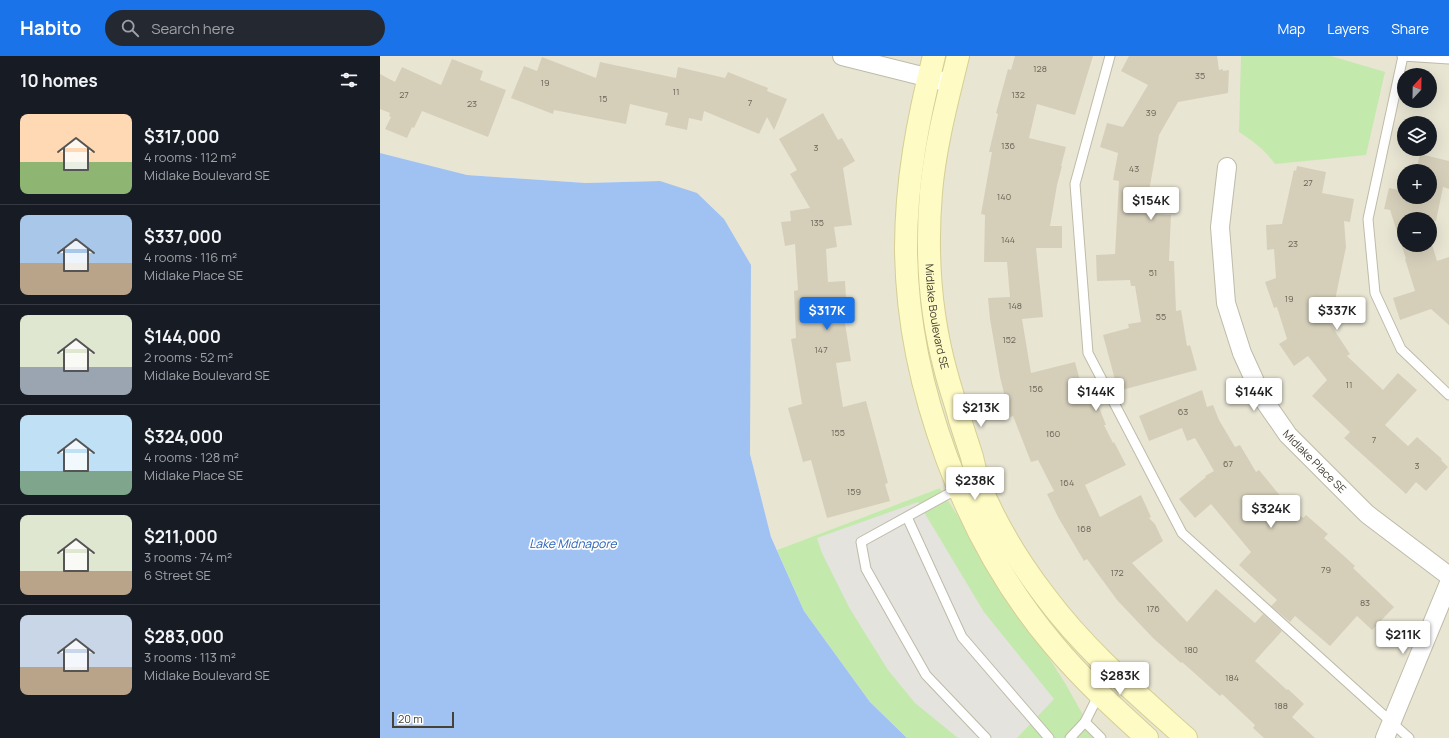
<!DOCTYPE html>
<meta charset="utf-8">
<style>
body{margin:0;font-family:Manrope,sans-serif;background:#242831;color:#f1f3f6;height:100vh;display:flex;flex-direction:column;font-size:15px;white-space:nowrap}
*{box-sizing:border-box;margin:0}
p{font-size:13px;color:#9ea1a6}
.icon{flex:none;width:22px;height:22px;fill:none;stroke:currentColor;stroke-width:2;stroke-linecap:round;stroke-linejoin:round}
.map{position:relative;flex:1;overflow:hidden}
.details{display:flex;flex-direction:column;background:#171b24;width:380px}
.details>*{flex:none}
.needle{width:26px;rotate:22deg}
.tools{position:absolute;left:1017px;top:12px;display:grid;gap:8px}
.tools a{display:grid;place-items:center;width:40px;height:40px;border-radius:50%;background:#171b24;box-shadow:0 4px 16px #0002;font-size:20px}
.scale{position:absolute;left:12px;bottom:10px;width:62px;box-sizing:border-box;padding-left:4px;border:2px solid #464235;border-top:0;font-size:11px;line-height:14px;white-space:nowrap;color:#464235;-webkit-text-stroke:3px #fff;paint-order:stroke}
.price{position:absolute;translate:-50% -34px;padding:0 9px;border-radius:4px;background:#fff;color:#222;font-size:13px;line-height:26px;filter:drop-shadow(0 1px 2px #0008)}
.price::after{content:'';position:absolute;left:50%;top:24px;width:12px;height:9px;margin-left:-6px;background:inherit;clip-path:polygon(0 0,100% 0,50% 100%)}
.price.selected{background:#1a73e8;color:#fff}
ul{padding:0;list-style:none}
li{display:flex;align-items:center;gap:12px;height:100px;padding:0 20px}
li+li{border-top:1px solid #363941}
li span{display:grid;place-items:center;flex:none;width:112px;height:80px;border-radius:8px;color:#555}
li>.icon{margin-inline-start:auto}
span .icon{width:48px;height:48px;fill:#fffc;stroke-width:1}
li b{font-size:17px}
h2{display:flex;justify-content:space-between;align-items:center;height:48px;padding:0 20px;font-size:17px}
header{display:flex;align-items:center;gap:24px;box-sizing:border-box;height:56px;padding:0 20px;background:#1a73e8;color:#fff}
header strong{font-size:19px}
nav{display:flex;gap:22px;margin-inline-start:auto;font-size:14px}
.search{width:280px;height:36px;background:#242831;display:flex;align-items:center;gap:10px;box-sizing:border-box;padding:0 14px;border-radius:22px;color:#9ea1a6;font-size:15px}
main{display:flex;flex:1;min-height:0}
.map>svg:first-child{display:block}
.residential{fill:#e8e5d3;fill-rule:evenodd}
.green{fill:#c4e9ad}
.parking{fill:#e4e3de}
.water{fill:#9fc2f3}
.building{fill:#d5cfba}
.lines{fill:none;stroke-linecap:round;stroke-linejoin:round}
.lane-casing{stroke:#bfbba8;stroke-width:11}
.street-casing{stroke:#bfbba8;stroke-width:20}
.secondary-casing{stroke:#d5cf94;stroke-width:24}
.lane{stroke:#fff;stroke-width:9}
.street{stroke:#fff;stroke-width:18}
.secondary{stroke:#fffbc4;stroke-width:22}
.labels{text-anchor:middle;stroke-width:3.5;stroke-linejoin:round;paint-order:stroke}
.number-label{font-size:9px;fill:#6a6556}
.street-label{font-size:11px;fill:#464235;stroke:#fff}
.water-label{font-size:12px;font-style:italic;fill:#2a63b6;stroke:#fff}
</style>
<header>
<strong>Habito</strong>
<div class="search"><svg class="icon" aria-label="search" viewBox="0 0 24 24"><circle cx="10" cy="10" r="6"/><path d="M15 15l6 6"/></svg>Search here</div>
<nav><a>Map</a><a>Layers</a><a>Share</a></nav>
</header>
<main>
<section class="details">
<h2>10 homes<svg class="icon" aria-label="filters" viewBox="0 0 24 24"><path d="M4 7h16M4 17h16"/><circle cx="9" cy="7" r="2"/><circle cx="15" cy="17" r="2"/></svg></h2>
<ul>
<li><span style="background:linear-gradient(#ffd9b3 60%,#8fb573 0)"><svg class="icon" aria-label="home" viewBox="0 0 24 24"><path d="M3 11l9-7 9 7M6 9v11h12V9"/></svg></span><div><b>$317,000</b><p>4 rooms · 112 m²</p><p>Midlake Boulevard SE</p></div></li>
<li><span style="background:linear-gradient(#a9c7e8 60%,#b9a48a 0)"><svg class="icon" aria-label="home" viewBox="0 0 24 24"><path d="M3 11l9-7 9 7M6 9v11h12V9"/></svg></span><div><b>$337,000</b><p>4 rooms · 116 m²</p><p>Midlake Place SE</p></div></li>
<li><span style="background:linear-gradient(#dfe7d0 65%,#9aa5b1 0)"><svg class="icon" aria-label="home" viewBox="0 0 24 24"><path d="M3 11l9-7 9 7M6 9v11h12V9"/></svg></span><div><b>$144,000</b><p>2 rooms · 52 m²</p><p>Midlake Boulevard SE</p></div></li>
<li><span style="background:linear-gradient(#bfe0f5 70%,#7fa58c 0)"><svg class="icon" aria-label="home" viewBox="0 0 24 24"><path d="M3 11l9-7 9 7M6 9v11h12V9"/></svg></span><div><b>$324,000</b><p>4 rooms · 128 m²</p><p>Midlake Place SE</p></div></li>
<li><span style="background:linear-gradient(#dfe7d0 70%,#b9a48a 0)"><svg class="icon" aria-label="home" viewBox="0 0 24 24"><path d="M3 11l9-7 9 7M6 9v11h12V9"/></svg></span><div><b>$211,000</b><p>3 rooms · 74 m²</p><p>6 Street SE</p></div></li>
<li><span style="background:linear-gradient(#c9d6e8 65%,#b9a48a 0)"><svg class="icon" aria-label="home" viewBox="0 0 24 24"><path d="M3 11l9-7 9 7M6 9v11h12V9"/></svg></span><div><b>$283,000</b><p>3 rooms · 113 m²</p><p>Midlake Boulevard SE</p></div></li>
</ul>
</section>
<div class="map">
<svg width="1069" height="682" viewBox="0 0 1069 682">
<rect width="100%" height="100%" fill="#f3f1e5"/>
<!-- residential -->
<path class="residential" d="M 0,0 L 1069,0 L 1069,682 L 716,682 L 560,432 L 397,494 L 391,481 L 370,398 L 370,323 L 280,125 L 206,127 L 87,119 L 0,97 ZM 1024,19 L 1050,19 L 1050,45 L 1024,45 ZM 1024,67 L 1050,67 L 1050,93 L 1024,93 ZM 1024,115 L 1050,115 L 1050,141 L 1024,141 ZM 1024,163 L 1050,163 L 1050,189 L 1024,189 Z"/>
<!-- green -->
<g class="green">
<path d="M 861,0 L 951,0 L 1005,16 L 986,99 L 895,108 C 885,94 873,85 859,76 Z"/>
<path d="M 560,432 L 685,627 L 716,682 L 527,682 L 490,646 L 424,555 L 397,494 Z"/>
</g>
<!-- parking -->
<path class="parking" d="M 538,446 L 604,556 L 674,643 L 637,682 L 578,682 L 535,647 L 508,614 L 470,553 L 442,497 L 437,482 Z"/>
<!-- water -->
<path class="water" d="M 0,97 L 87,119 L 206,127 L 280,125 L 317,137 L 344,163 L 371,209 L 370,398 L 391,481 L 424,555 L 490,646 L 527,682 L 0,682 Z"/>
<!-- building -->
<g class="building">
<path d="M 635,0 L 713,0 L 695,59 L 657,48 L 649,82 L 686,91 L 681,110 L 682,110 L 677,129 L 670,170 L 682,170 L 682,192 L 656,192 L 663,261 L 642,263 L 651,317 L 695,306 L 706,347 L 716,344 L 726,369 L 724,369 L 733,387 L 734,386 L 746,409 L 705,429 L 720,461 L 761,439 L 771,461 L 769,462 L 775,468 L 783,485 L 752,507 L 807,566 L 836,533 L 875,567 L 883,558 L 902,575 L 875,605 L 907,634 L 908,633 L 924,648 L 912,661 L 935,682 L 884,682 L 873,672 L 875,669 L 842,638 L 840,640 L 802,606 L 801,607 L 773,582 L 737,544 L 707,503 L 704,505 L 678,461 L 667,438 L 674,435 L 658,404 L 651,406 L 633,360 L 630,361 L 620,321 L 610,263 L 608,242 L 630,241 L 627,206 L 604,206 L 605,159 L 601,158 L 612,96 L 609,96 L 618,58 L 616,57 L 628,13 L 631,14 Z"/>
<path d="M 749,0 L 837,0 L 839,14 L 843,13 L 843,15 L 849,14 L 848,37 L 798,46 L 779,79 L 769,135 L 772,135 L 771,151 L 775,151 L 775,158 L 791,159 L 789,205 L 794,205 L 796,255 L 801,254 L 807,290 L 810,289 L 817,314 L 738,335 L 723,279 L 749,272 L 748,268 L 761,266 L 755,230 L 751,230 L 750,224 L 717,225 L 716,199 L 735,198 L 739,125 L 733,124 L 738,97 L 720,91 L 727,67 L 743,71 L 768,29 L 741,15 Z"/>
<path d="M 162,1 L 216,22 L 220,6 L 296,22 L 298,11 L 345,22 L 348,16 L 388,32 L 387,35 L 407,43 L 394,74 L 387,61 L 379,78 L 324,55 L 322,65 L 309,62 L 307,74 L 285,69 L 288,57 L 250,48 L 246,68 L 174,54 L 173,58 L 131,42 L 144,10 L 157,15 Z"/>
<path d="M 72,3 L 103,15 L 100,24 L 126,34 L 108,81 L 42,55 L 34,72 L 32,71 L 27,82 L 5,73 L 11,61 L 9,60 L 10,57 L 0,53 L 0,18 L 15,26 L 22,11 L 61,29 Z"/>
<path d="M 443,57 L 458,84 L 462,82 L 475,105 L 463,112 L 472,169 L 454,171 L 457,191 L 446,193 L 448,226 L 465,225 L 467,261 L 464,261 L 471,305 L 456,307 L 463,351 L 486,345 L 508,427 L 505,428 L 510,445 L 447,462 L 431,404 L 423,406 L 408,352 L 422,348 L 411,283 L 416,282 L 414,235 L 418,234 L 415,188 L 405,190 L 401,166 L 411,165 L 410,155 L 430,152 L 410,118 L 417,114 L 399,83 Z"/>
<path d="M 1040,98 L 1069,105 L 1069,133 L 1063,131 L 1056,165 L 1044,162 L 1024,163 L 1024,189 L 1050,189 L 1050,182 L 1057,205 L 1069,201 L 1069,269 L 1051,253 L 1020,264 L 1013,242 L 1035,235 L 1025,203 L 1026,203 L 1010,154 L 1004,153 L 1009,132 L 1024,135 L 1024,141 L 1050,141 L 1050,115 L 1036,115 Z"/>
<path d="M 917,110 L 946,116 L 942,137 L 974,143 L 970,166 L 964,165 L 966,191 L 953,254 L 943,257 L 970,298 L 967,300 L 1003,334 L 1018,317 L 1037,334 L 1005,369 L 1028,390 L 1037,381 L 1062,403 L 1061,404 L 1068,411 L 1046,435 L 1036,426 L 1026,438 L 964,382 L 970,376 L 932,340 L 947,324 L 928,300 L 914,310 L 899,288 L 907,283 L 897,251 L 894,252 L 885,226 L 896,222 L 894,193 L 887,194 L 886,169 L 902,168 L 914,114 L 916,115 Z"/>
<path d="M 822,334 L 827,351 L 833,349 L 839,364 L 855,391 L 860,389 L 876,416 L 879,414 L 902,442 L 923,462 L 926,459 L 948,478 L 944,482 L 975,510 L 973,512 L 1014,551 L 992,574 L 977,560 L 950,590 L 915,560 L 910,566 L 891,550 L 897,544 L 859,509 L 871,496 L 831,448 L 815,462 L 799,443 L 826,421 L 825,420 L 834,415 L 815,382 L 807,385 L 802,372 L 769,385 L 759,360 Z"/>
</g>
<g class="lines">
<defs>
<g id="lane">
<path d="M 730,0 L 695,128 L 708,297 L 802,477 L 1029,682"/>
<path d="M 1022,0 L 1069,3"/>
<path d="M 1023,0 L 988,163 L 995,237 L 1021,293 L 1069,339"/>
<path d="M 579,432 L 481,486 L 486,513 L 546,619 L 606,682"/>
<path d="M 527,461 L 582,581 L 669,682"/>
<path d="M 705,666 L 721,682"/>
<path d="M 690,682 L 705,666 L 719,638"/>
</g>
<g id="street">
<path d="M 462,0 L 562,25"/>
<path id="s1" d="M 847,111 L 840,171 L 846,247 L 862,297 L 883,343 L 908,379 L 987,458 L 1069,520"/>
<path d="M 1005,682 L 1069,527"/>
</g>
<g id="secondary">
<path d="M 554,0 C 538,63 526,126 526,192 C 527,329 585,484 673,588 C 702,623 734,652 767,682"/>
<path id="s2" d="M 578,0 C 567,45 555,90 551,136 C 546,196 550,258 566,316 C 570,332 576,348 580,364 C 584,376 588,389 592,401 C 594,410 596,419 599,427 C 615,467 639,506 665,540 C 705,594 756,637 806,682"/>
</g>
</defs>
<!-- lane casing -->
<use href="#lane" class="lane-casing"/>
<!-- street casing -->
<use href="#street" class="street-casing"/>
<!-- secondary casing -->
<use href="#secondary" class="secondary-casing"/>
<!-- lane -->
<use href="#lane" class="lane"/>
<!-- street -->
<use href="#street" class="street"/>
<!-- secondary -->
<use href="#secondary" class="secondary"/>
</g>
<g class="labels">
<!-- number labels -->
<g class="number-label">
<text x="660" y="16">128</text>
<text x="820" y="23">35</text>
<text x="165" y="30">19</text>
<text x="296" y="39">11</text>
<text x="24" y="42">27</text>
<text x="638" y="42">132</text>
<text x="223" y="46">15</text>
<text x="370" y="50">7</text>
<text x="92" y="51">23</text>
<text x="771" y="60">39</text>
<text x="628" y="93">136</text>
<text x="436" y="95">3</text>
<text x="754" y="116">43</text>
<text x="928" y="130">27</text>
<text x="624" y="144">140</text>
<text x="437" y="170">135</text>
<text x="628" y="187">144</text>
<text x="913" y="191">23</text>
<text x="773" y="220">51</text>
<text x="909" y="246">19</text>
<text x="635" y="253">148</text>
<text x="781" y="264">55</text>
<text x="629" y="287">152</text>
<text x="441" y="297">147</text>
<text x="969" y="332">11</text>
<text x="656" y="336">156</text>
<text x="803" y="359">63</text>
<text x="458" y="380">155</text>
<text x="673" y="381">160</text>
<text x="994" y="387">7</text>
<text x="848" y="411">67</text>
<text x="1037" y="413">3</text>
<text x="687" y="430">164</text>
<text x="474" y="439">159</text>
<text x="704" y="476">168</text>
<text x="946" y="517">79</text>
<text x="737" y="520">172</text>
<text x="985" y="550">83</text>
<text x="773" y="556">176</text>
<text x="811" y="597">180</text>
<text x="852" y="625">184</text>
<text x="901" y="653">188</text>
</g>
<!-- street labels -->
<g class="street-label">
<text dy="4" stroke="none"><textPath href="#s2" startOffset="264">Midlake Boulevard SE</textPath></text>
<text dy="4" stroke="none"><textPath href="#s1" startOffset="321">Midlake Place SE</textPath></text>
</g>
<!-- water labels -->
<g class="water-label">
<text x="193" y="492">Lake Midnapore</text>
</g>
</g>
</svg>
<div class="tools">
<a><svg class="needle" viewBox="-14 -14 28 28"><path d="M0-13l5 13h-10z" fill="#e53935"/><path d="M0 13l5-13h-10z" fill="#9ea1a6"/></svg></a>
<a><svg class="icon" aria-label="layers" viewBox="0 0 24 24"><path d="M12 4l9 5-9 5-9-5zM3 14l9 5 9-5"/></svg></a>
<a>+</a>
<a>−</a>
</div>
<div class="scale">20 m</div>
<b class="price" style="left:771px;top:165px">$154K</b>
<b class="price selected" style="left:447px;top:275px">$317K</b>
<b class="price" style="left:957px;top:275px">$337K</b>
<b class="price" style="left:716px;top:356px">$144K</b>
<b class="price" style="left:874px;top:356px">$144K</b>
<b class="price" style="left:601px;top:372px">$213K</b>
<b class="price" style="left:595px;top:445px">$238K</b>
<b class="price" style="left:891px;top:473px">$324K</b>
<b class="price" style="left:1023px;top:599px">$211K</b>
<b class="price" style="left:740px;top:640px">$283K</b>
</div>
</main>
